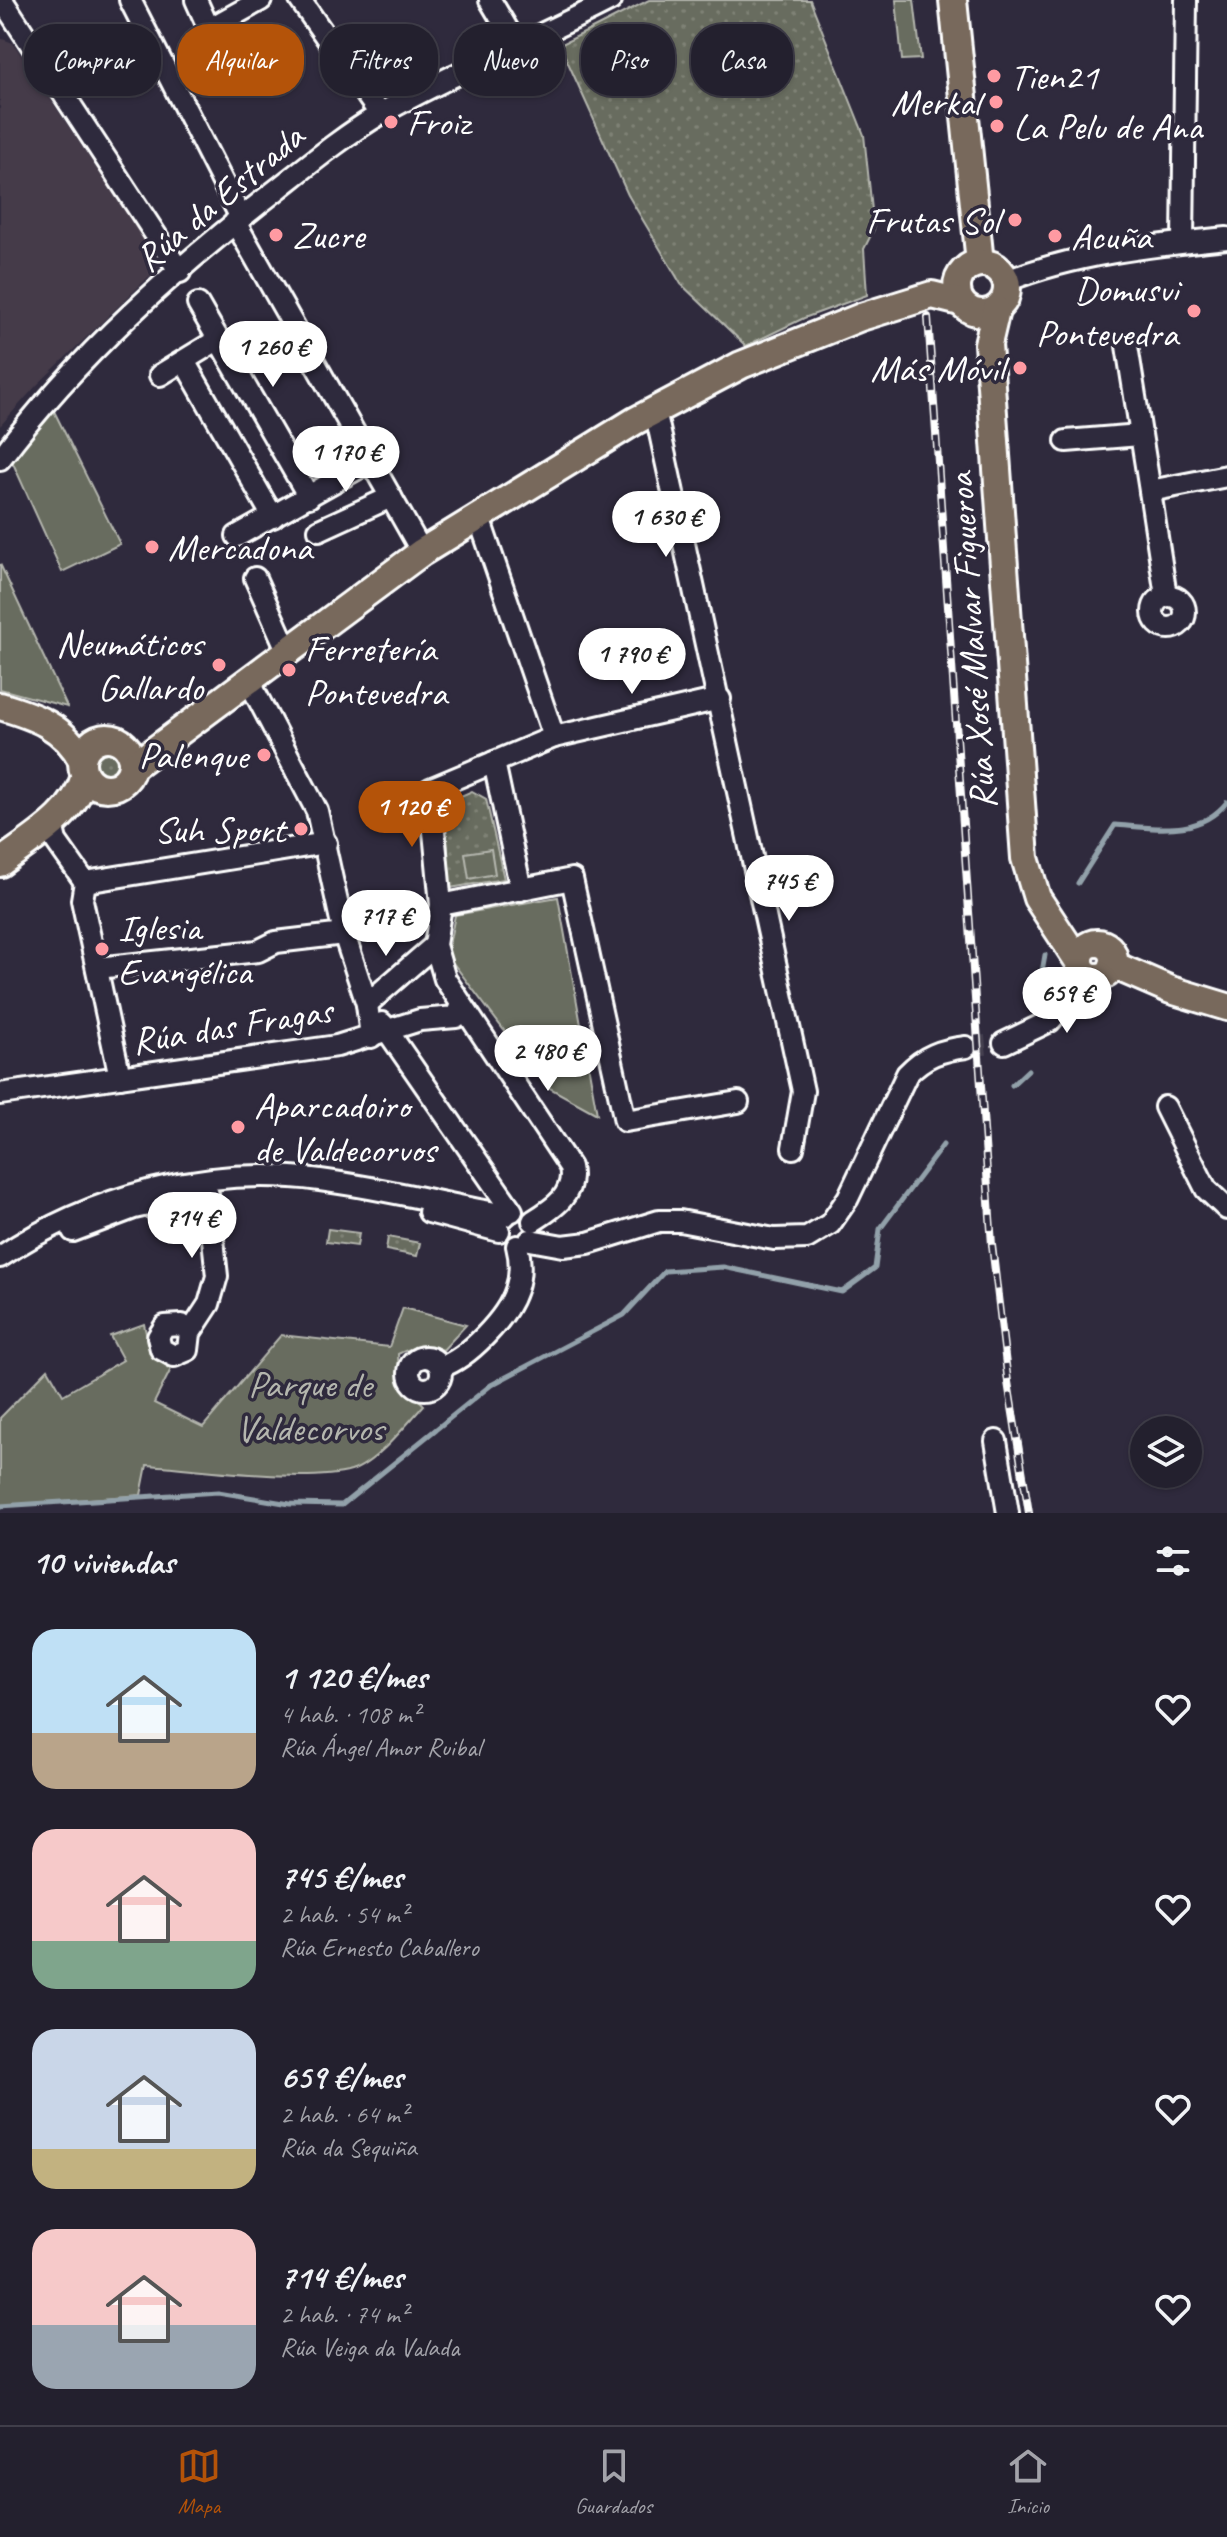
<!DOCTYPE html>
<html lang="es">
<meta charset="utf-8">
<style>
body{margin:0;font-family:Caveat,sans-serif;background:#2f2d3a;color:#f1f3f6;height:100vh;display:flex;flex-direction:column;font-size:30px;white-space:nowrap}
*{box-sizing:border-box;margin:0}
p{font-size:26px;color:#a3a3aa}
.icon{flex:none;width:44px;height:44px;fill:none;stroke:currentColor;stroke-width:2;stroke-linecap:round;stroke-linejoin:round}
.map{position:relative;height:1513px;overflow:hidden}
.panel{display:flex;flex-direction:column;background:#23202e;flex:1}
.panel>*{flex:none}
.banner{position:absolute;left:24px;top:24px;width:800px;height:72px;display:flex;gap:16px}
.buttons{position:absolute;left:1130px;top:1416px;display:grid;gap:16px}
.buttons a{display:grid;place-items:center;width:72px;height:72px;border-radius:50%;background:#23202e;box-shadow:0 2px 6px #0004,0 0 0 2px #403e4a;font-size:40px}
.price{position:absolute;translate:-50% -68px;padding:0 18px;border-radius:28px;background:#fff;color:#222;font-size:26px;line-height:52px;filter:drop-shadow(0 2px 4px #0008)}
.price::after{content:'';position:absolute;left:50%;top:48px;width:24px;height:18px;margin-left:-12px;background:inherit;clip-path:polygon(0 0,100% 0,50% 100%)}
.price.selected{background:#b45309;color:#fff}
ul{padding:0;list-style:none}
li{display:flex;align-items:center;gap:24px;height:200px;padding:0 32px}
li span{display:grid;place-items:center;flex:none;width:224px;height:160px;border-radius:24px;color:#555}
li>.icon{margin-inline-start:auto}
span .icon{width:96px;height:96px;fill:#fffc;stroke-width:1}
li b{font-size:34px}
h2{display:flex;justify-content:space-between;align-items:center;height:96px;padding:0 32px;font-size:34px}
.tag{padding:0 28px;border-radius:32px;background:#23202e;box-shadow:0 2px 6px #0004,0 0 0 2px #403e4a;font-size:28px;line-height:72px}
.tag.selected{background:#b45309;color:#fff}
.tabs{display:flex;justify-content:space-around;align-items:center;height:112px;border-top:2px solid #403e4a;background:#23202e;font-size:22px;color:#a3a3aa}
.tabs a{display:grid;justify-items:center;gap:4px}
.tabs .selected{color:#b45309}
.map>svg:first-child{display:block}
.built{fill:#453b49}
.grass{fill:url(#grass-dots);stroke:#b4b6ae;stroke-width:2}
.park{fill:#686c5e;stroke:#b4b6ae;stroke-width:2}
.lines{fill:none;stroke-linecap:round;stroke-linejoin:round}
.stream{stroke:#92a1aa;stroke-width:5}
.minor-tunnel{stroke:#443f50;stroke-width:20;stroke-dasharray:20 10;stroke-linecap:butt}
.minor-casing{stroke:#fff;stroke-width:26}
.major-casing{stroke:#fff;stroke-width:32}
.minor{stroke:#2f2a3d;stroke-width:20}
.major{stroke:#78695c;stroke-width:26}
.rail-casing{stroke:#fff;stroke-width:8}
.rail{stroke:#2f2a3d;stroke-width:5;stroke-dasharray:15;stroke-linecap:butt}
.poi-dot{fill:#ff9aa2;stroke:#2f2a3d;stroke-width:3}
.labels{text-anchor:middle;stroke-width:7;stroke-linejoin:round;paint-order:stroke}
.poi-label{font-size:38px;fill:#fff;stroke:#2f2a3d;text-anchor:start}
.street-label{font-size:38px;fill:#fff;stroke:#2f2a3d}
.park-label{font-size:38px;fill:#b4b6ae;stroke:#2f2a3d}
</style>
<div class="map">
<svg width="1227" height="1513" viewBox="0 0 1227 1513">
<defs>
<pattern id="grass-dots" width="8" height="8" patternUnits="userSpaceOnUse" patternTransform="scale(2)"><rect width="8" height="8" fill="#686c5e"/><path d="M2 2h.1M6 6h.1" fill="none" stroke="#7f8276" stroke-width="1.8" stroke-linecap="round"/></pattern>
</defs>
<rect width="100%" height="100%" fill="#2f2a3d"/>
<filter id="ink" filterUnits="userSpaceOnUse"><feTurbulence type="fractalNoise" baseFrequency=".0125" numOctaves="2"/><feDisplacementMap in="SourceGraphic" scale="16" xChannelSelector="R" yChannelSelector="G"/><feConvolveMatrix kernelMatrix="1 2 1 2 8 2 1 2 1" color-interpolation-filters="sRGB"/></filter>
<g filter="url(#ink)">
<!-- built -->
<path class="built" d="M 0,38 L 13,43 L 161,265 L 36,386 L 0,426 Z"/>
<!-- grass -->
<g class="grass">
<path d="M 649,0 L 810,0 L 864,135 L 874,229 L 864,249 L 867,295 L 804,318 L 746,346 L 681,284 L 628,195 L 560,45 Z"/>
<circle cx="106" cy="764" r="12"/>
<path d="M 472,791 L 486,799 L 504,879 L 450,888 L 445,803 Z"/>
<path d="M 328,1229 L 359,1233 L 357,1246 L 326,1242 Z"/>
<path d="M 388,1237 L 420,1243 L 417,1256 L 386,1250 Z"/>
</g>
<!-- park -->
<g class="park">
<path d="M 896,0 L 914,0 L 921,59 L 902,60 Z"/>
<path d="M 47,397 L 120,544 L 62,572 L 7,450 Z"/>
<path d="M 0,564 L 67,707 L 0,689 Z"/>
<path d="M 491,849 L 495,874 L 469,879 L 465,853 Z"/>
<path d="M 558,897 L 597,1114 L 546,1086 L 447,955 L 455,915 Z"/>
<path d="M 403,1308 L 466,1325 L 443,1350 C 426,1343 414,1346 398,1354 L 399,1379 L 424,1405 C 406,1425 376,1463 351,1471 C 306,1484 197,1468 147,1465 L 141,1495 L 0,1506 L 0,1418 L 48,1369 L 63,1395 L 123,1360 L 110,1336 L 144,1324 C 149,1347 149,1355 171,1369 L 154,1403 L 203,1427 L 281,1335 L 389,1347 Z"/>
</g>
<g class="lines">
<!-- stream -->
<g class="stream">
<path d="M 1078,883 L 1115,825 C 1156,828 1199,837 1227,802"/>
<path d="M 1035,1013 L 1045,955"/>
<path d="M 1012,1085 L 1028,1070"/>
<path d="M 0,1506 L 218,1492 L 290,1504 L 342,1505 L 491,1385 L 624,1315 L 665,1271 L 723,1267 L 842,1292 L 875,1268 L 880,1229 L 943,1145"/>
</g>
<!-- minor-tunnel -->
<path class="minor-tunnel" d="M 966,1047 L 1004,1043"/>
<defs>
<g id="minor">
<path d="M 2,0 L 180,272"/>
<path d="M 130,0 L 241,218"/>
<path d="M 196,0 L 209,29 L 261,0"/>
<path d="M 300,0 L 380,114"/>
<path d="M 490,0 L 518,47"/>
<path d="M 235,222 L 422,552"/>
<path d="M 1183,242 L 1186,0"/>
<path d="M 1007,281 C 1074,254 1155,245 1227,238"/>
<path d="M 198,304 L 309,497"/>
<path d="M 1127,346 L 1150,491"/>
<path d="M 184,361 L 273,517"/>
<path d="M 160,375 L 219,339"/>
<path d="M 655,410 L 803,1091 L 793,1148"/>
<path d="M 1066,441 L 1140,435"/>
<path d="M 0,459 C 77,356 177,267 279,188 C 312,162 345,135 382,113 C 456,71 536,39 611,0"/>
<path d="M 478,515 L 554,737"/>
<path d="M 319,530 L 391,497"/>
<path d="M 237,536 L 371,461"/>
<path d="M 255,578 L 288,652"/>
<path d="M 1166,596 L 1150,491 L 1227,476"/>
<circle cx="1169" cy="612" r="16"/>
<path d="M 249,681 L 317,811 L 344,934 L 367,1004 L 371,1037"/>
<path d="M 494,762 L 521,890"/>
<path d="M 52,824 L 56,841 L 85,882"/>
<path d="M 85,882 L 326,843"/>
<path d="M 85,882 L 82,900 L 120,1077"/>
<path d="M 441,905 L 572,879 L 625,1121 L 738,1102"/>
<path d="M 97,968 L 258,951 L 276,942 L 344,934"/>
<path d="M 367,1004 L 435,945"/>
<path d="M 382,1023 L 512,1211"/>
<path d="M 1004,1043 L 1050,1021 L 1088,975"/>
<path d="M 0,1094 L 337,1046 L 420,1020 L 456,1017 L 461,1004"/>
<path d="M 1165,1107 L 1206,1189 L 1227,1209"/>
<path d="M 429,1212 L 499,1231"/>
<path d="M 533,1221 C 554,1208 576,1194 570,1167 L 445,979 L 435,945 L 441,905 L 430,789 L 554,737 L 720,699"/>
<path d="M 73,1231 L 134,1208 L 179,1198"/>
<path d="M 530,1240 L 563,1246 L 588,1243 L 659,1221 L 680,1221 L 774,1239 L 807,1238 L 830,1224 L 848,1198 L 907,1074 C 924,1056 941,1050 966,1047"/>
<path d="M 0,1257 C 92,1195 209,1165 320,1180 C 383,1188 444,1204 506,1215"/>
<path d="M 190,1333 L 182,1325 L 165,1326 L 158,1337 L 161,1349 L 174,1356 L 188,1350 L 190,1333 L 209,1304 L 217,1276 L 208,1194"/>
<circle cx="425" cy="1373" r="16"/>
<path d="M 441,1367 C 468,1358 507,1318 516,1290 C 521,1275 521,1261 517,1246"/>
<path d="M 996,1441 L 1008,1513"/>
</g>
<g id="major">
<path d="M 953,0 L 980,263"/>
<circle cx="982" cy="288" r="25"/>
<path d="M 996,310 L 988,344 L 1025,858 L 1037,898 L 1079,962"/>
<path d="M 0,706 C 34,716 64,726 82,760"/>
<circle cx="107" cy="763" r="25"/>
<path d="M 132,767 L 422,552 L 635,421 L 741,365 L 861,317 L 932,295 L 960,302"/>
<path d="M 0,863 C 31,839 74,817 85,776"/>
<circle cx="1097" cy="960" r="17"/>
<path d="M 1113,965 L 1171,990 L 1227,1007"/>
</g>
</defs>
<!-- minor casing -->
<use href="#minor" class="minor-casing"/>
<!-- major casing -->
<use href="#major" class="major-casing"/>
<!-- minor -->
<use href="#minor" class="minor"/>
<!-- major -->
<use href="#major" class="major"/>
<defs>
<path id="rail" d="M 928,317 L 992,1245 L 1008,1382 L 1029,1513"/>
</defs>
<!-- rail casing -->
<use href="#rail" class="rail-casing"/>
<!-- rail -->
<use href="#rail" class="rail"/>
</g>
</g>
<!-- markers -->
<g class="poi-dot">
<circle cx="994" cy="76" r="8"/>
<circle cx="996" cy="102" r="8"/>
<circle cx="391" cy="122" r="8"/>
<circle cx="997" cy="126" r="8"/>
<circle cx="1015" cy="220" r="8"/>
<circle cx="276" cy="235" r="8"/>
<circle cx="1055" cy="236" r="8"/>
<circle cx="1194" cy="311" r="8"/>
<circle cx="1020" cy="368" r="8"/>
<circle cx="152" cy="547" r="8"/>
<circle cx="219" cy="665" r="8"/>
<circle cx="289" cy="670" r="8"/>
<circle cx="264" cy="755" r="8"/>
<circle cx="301" cy="829" r="8"/>
<circle cx="102" cy="949" r="8"/>
<circle cx="238" cy="1127" r="8"/>
</g>
<g class="labels">
<!-- poi labels -->
<g class="poi-label">
<text x="1010" y="89">Tien21</text>
<text x="980" y="115" text-anchor="end">Merkal</text>
<text x="407" y="135">Froiz</text>
<text x="1013" y="139">La Pelu de Ana</text>
<text x="999" y="233" text-anchor="end">Frutas Sol</text>
<text x="292" y="248">Zucre</text>
<text x="1071" y="249">Acuña</text>
<text x="1178" y="302" text-anchor="end">Domusvi<tspan x="1178" dy="44">Pontevedra</tspan></text>
<text x="1004" y="381" text-anchor="end">Más Móvil</text>
<text x="168" y="560">Mercadona</text>
<text x="203" y="656" text-anchor="end">Neumáticos<tspan x="203" dy="44">Gallardo</tspan></text>
<text x="305" y="661">Ferretería<tspan x="305" dy="44">Pontevedra</tspan></text>
<text x="248" y="768" text-anchor="end">Palenque</text>
<text x="285" y="842" text-anchor="end">Suh Sport</text>
<text x="118" y="940">Iglesia<tspan x="118" dy="44">Evangélica</tspan></text>
<text x="254" y="1118">Aparcadoiro<tspan x="254" dy="44">de Valdecorvos</tspan></text>
</g>
<!-- street labels -->
<g class="street-label">
<text transform="translate(219 197) rotate(-40)" y="13">Rúa da Estrada</text>
<text transform="translate(971 641) rotate(-94)" y="13">Rúa Xosé Malvar Figueroa</text>
<text transform="translate(232 1025) rotate(-9)" y="13">Rúa das Fragas</text>
</g>
<!-- park labels -->
<g class="park-label">
<text x="310" y="1397">Parque de<tspan x="310" dy="44">Valdecorvos</tspan></text>
</g>
</g>
</svg>
<div class="buttons">
<a><svg class="icon" aria-label="layers" viewBox="0 0 24 24"><path d="M12 4l9 5-9 5-9-5zM3 14l9 5 9-5"/></svg></a>
</div>
<b class="price" style="left:273px;top:389px">1 260 €</b>
<b class="price" style="left:346px;top:494px">1 170 €</b>
<b class="price" style="left:666px;top:559px">1 630 €</b>
<b class="price" style="left:632px;top:696px">1 790 €</b>
<b class="price selected" style="left:412px;top:849px">1 120 €</b>
<b class="price" style="left:789px;top:923px">745 €</b>
<b class="price" style="left:386px;top:958px">717 €</b>
<b class="price" style="left:1067px;top:1035px">659 €</b>
<b class="price" style="left:548px;top:1093px">2 480 €</b>
<b class="price" style="left:192px;top:1260px">714 €</b>
<div class="banner">
<a class="tag">Comprar</a>
<a class="tag selected">Alquilar</a>
<a class="tag">Filtros</a>
<a class="tag">Nuevo</a>
<a class="tag">Piso</a>
<a class="tag">Casa</a>
</div>
</div>
<section class="panel">
<h2>10 viviendas<svg class="icon" aria-label="filters" viewBox="0 0 24 24"><path d="M4 7h16M4 17h16"/><circle cx="9" cy="7" r="2"/><circle cx="15" cy="17" r="2"/></svg></h2>
<ul>
<li><span style="background:linear-gradient(#bfe0f5 65%,#b9a48a 0)"><svg class="icon" aria-label="home" viewBox="0 0 24 24"><path d="M3 11l9-7 9 7M6 9v11h12V9"/></svg></span><div><b>1 120 €/mes</b><p>4 hab. · 108 m²</p><p>Rúa Ángel Amor Ruibal</p></div><svg class="icon" aria-label="heart" viewBox="0 0 24 24"><path d="M12 20l-8-8c-3-5 5-10 8-4 3-6 11-1 8 4z"/></svg></li>
<li><span style="background:linear-gradient(#f6c9c9 70%,#7fa58c 0)"><svg class="icon" aria-label="home" viewBox="0 0 24 24"><path d="M3 11l9-7 9 7M6 9v11h12V9"/></svg></span><div><b>745 €/mes</b><p>2 hab. · 54 m²</p><p>Rúa Ernesto Caballero</p></div><svg class="icon" aria-label="heart" viewBox="0 0 24 24"><path d="M12 20l-8-8c-3-5 5-10 8-4 3-6 11-1 8 4z"/></svg></li>
<li><span style="background:linear-gradient(#c9d6e8 75%,#c2b280 0)"><svg class="icon" aria-label="home" viewBox="0 0 24 24"><path d="M3 11l9-7 9 7M6 9v11h12V9"/></svg></span><div><b>659 €/mes</b><p>2 hab. · 64 m²</p><p>Rúa da Sequiña</p></div><svg class="icon" aria-label="heart" viewBox="0 0 24 24"><path d="M12 20l-8-8c-3-5 5-10 8-4 3-6 11-1 8 4z"/></svg></li>
<li><span style="background:linear-gradient(#f6c9c9 60%,#9aa5b1 0)"><svg class="icon" aria-label="home" viewBox="0 0 24 24"><path d="M3 11l9-7 9 7M6 9v11h12V9"/></svg></span><div><b>714 €/mes</b><p>2 hab. · 74 m²</p><p>Rúa Veiga da Valada</p></div><svg class="icon" aria-label="heart" viewBox="0 0 24 24"><path d="M12 20l-8-8c-3-5 5-10 8-4 3-6 11-1 8 4z"/></svg></li>
</ul>
</section>
<nav class="tabs">
<a class="selected"><svg class="icon" aria-label="map" viewBox="0 0 24 24"><path d="M3 6l6-2 6 2 6-2v14l-6 2-6-2-6 2zM9 4v14M15 6v14"/></svg>Mapa</a>
<a><svg class="icon" aria-label="saved" viewBox="0 0 24 24"><path d="M7 4h10v16l-5-4-5 4z"/></svg>Guardados</a>
<a><svg class="icon" aria-label="home" viewBox="0 0 24 24"><path d="M3 11l9-7 9 7M6 9v11h12V9"/></svg>Inicio</a>
</nav>
